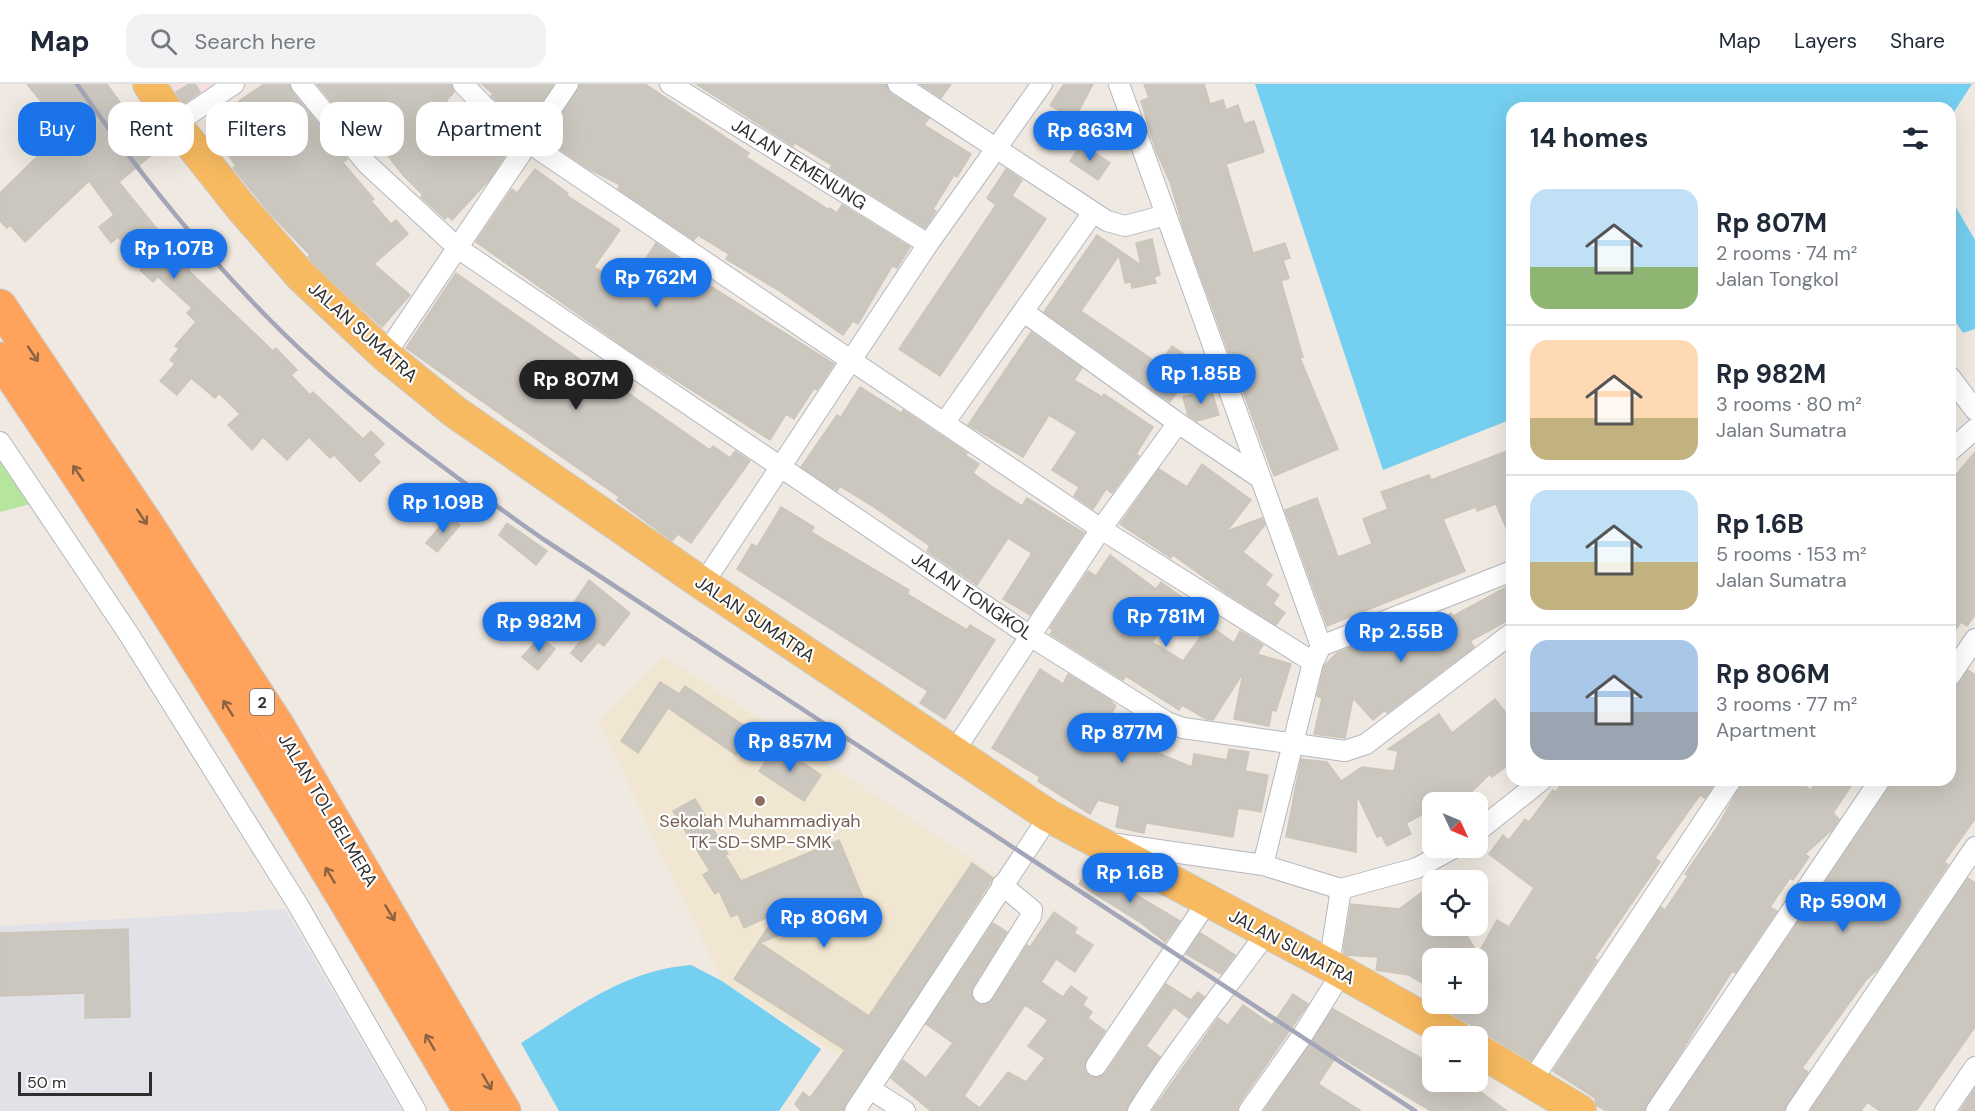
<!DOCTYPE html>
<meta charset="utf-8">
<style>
body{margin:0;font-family:"DM Sans",sans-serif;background:#f2f2f3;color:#1f2937;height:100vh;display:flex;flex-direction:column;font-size:22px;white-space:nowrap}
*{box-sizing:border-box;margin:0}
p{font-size:20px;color:#747a83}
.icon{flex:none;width:33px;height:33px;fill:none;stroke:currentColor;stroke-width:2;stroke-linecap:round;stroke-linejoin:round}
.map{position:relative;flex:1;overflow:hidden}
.drawer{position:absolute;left:1506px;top:18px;width:450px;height:684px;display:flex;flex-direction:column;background:#fff;border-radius:18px;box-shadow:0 6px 24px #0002}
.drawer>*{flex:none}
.guide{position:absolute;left:18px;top:18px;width:570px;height:54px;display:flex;gap:12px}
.needle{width:39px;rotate:134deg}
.tools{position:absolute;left:1422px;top:708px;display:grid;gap:12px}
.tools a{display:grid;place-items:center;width:66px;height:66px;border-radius:12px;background:#fff;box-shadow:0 6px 24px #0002;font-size:30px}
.scale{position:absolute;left:18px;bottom:15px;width:134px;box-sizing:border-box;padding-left:6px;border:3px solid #2e2e2e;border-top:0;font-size:16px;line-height:21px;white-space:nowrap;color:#2e2e2e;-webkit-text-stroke:4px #fff;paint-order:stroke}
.price{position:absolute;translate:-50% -51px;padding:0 14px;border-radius:21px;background:#1a73e8;color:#fff;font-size:20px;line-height:39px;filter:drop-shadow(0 2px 3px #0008)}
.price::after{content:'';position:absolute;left:50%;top:36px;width:18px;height:14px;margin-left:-9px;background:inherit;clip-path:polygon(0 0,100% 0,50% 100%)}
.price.selected{background:#222;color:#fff}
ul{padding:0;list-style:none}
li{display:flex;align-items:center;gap:18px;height:150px;padding:0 24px}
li+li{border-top:2px solid #e0e1e3}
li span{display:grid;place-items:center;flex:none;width:168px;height:120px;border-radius:18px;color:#555}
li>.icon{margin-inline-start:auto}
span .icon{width:72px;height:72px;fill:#fffc;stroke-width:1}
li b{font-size:26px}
h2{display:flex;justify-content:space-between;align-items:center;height:72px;padding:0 24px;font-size:26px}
.tag{padding:0 21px;border-radius:18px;background:#fff;box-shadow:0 6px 24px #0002;font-size:21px;line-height:54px}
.tag.selected{background:#1a73e8;color:#fff}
header{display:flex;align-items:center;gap:36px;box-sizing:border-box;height:84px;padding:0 30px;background:#fff;border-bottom:2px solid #e0e1e3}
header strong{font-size:28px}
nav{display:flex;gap:33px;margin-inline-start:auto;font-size:21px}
.search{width:420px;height:54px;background:#f2f2f3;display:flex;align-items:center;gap:15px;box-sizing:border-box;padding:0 21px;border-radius:18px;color:#747a83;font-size:22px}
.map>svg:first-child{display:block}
.industrial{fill:#e3e1e8}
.education{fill:#f0e6d1}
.medical{fill:#f5dfe0}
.green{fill:#b6e59e}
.water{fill:#75cff0}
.building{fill:#cbc7bf;stroke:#cbc5ba;stroke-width:1.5;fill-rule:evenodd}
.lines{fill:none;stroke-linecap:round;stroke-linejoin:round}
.minor-casing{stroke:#b4b7c1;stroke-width:22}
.trunk-casing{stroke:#c9c9c9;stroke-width:34}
.motorway-casing{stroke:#c9c9c9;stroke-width:35}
.minor{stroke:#fff;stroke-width:20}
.trunk{stroke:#f8ba60;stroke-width:32}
.motorway{stroke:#ffa35c;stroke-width:33}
.rail{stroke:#a3a6b8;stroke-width:4.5}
.oneway{stroke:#8c6343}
.education-dot{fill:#8d6e63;stroke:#fff;stroke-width:2}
.labels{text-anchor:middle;stroke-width:4.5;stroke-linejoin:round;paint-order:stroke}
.shield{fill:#fff;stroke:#6d6d6d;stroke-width:1.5}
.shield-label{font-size:16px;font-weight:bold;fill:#2e2e2e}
.street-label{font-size:18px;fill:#2e2e2e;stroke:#fff}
.education-label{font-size:18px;fill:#785e54;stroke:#fff}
</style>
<header>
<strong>Map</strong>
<div class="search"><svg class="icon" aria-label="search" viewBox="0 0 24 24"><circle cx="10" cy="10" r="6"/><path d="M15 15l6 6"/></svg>Search here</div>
<nav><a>Map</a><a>Layers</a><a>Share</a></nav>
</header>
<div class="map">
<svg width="1975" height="1027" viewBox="0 0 1975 1027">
<rect width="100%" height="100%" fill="#efe9e1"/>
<!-- industrial -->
<path class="industrial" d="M 285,825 L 402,1027 L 0,1027 L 0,842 Z"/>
<!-- education -->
<path class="education" d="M 664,572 L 1002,795 L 873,993 L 722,897 L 599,638 Z"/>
<!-- medical -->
<path class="medical" d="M 152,0 L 234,0 L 175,40 Z"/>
<!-- green -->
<path class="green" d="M 0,369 L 34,419 L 0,428 Z"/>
<!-- water -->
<g class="water">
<path d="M 1255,0 L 1972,0 L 1950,34 L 1950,24 L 1512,24 L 1512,335 L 1383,386 Z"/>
<path d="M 1950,113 L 1975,156 L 1975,245 L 1963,249 L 1950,229 Z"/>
<path d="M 691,881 L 722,897 L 821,965 L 779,1027 L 559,1027 L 521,959 C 576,924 625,886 691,881 Z"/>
</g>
<!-- building -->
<g class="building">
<path d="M 27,0 L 107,0 L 155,68 L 119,98 L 162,151 L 159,154 L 190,184 L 188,186 L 273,267 L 276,264 L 297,286 L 291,291 L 310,311 L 313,308 L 363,355 L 371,347 L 384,360 L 373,371 L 380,378 L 360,398 L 334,371 L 330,374 L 309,353 L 287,376 L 263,353 L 252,366 L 228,341 L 240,330 L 219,309 L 215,314 L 191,294 L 177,311 L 160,297 L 175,280 L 170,276 L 179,265 L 175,262 L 196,238 L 187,229 L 192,224 L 158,193 L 153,198 L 140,186 L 143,183 L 118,153 L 111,159 L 99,143 L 114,131 L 89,97 L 25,158 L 10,141 L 7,144 L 0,137 L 0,109 L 64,46 Z"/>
<path d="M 189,0 L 195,0 L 200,8 L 183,20 L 176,8 Z"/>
<path d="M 264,0 L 289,0 L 292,8 L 347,75 L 343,79 L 374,115 L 371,117 L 391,140 L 396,136 L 408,150 L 374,180 L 410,211 L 382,243 L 314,180 L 308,173 L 310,171 L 268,127 L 233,84 L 236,82 L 206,40 Z"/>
<path d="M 317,0 L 451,0 L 454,8 L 446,17 L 475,45 L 478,42 L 509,65 L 489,96 L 452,136 L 448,132 L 445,135 L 421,113 L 423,111 L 403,91 L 378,59 L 370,65 Z"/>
<path d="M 482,0 L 554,0 L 526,41 L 491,12 L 493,10 Z"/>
<path d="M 580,0 L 645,0 L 749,69 L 746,73 L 829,126 L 830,124 L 837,129 L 842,121 L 910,163 L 897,184 L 892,182 L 858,240 L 853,237 L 843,251 L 778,206 L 726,175 L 729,170 L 698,151 L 694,156 L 618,105 L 620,101 L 589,85 L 545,55 Z"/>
<path d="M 696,0 L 886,0 L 891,10 L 929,34 L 924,41 L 971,70 L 957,93 L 954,91 L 933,125 L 936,127 L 925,144 L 830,85 L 832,81 L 795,59 L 793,62 Z"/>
<path d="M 920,0 L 951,0 L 941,14 Z"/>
<path d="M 1064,0 L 1093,0 L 1074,36 L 1050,21 Z"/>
<path d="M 1144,0 L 1204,0 L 1210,20 L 1223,16 L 1226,26 L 1238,21 L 1244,40 L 1254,37 L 1264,68 L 1226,80 L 1253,169 L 1285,159 L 1290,174 L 1283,176 L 1289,194 L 1281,197 L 1303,273 L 1300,274 L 1338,365 L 1274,392 L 1185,149 L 1170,98 L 1156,67 L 1141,17 L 1149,14 Z"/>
<path d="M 1082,60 L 1110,79 L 1098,96 L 1070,77 Z"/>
<path d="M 535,85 L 568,109 L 566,111 L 620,146 L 594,183 L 627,203 L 656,159 L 676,173 L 668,186 L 699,206 L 704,198 L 834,280 L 817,306 L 814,304 L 794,335 L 786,330 L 770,356 L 633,269 L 476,158 L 512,105 L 517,109 Z"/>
<path d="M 1006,85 L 1022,96 L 1012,112 L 1046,135 L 940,292 L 899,265 L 996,121 L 987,114 Z"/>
<path d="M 1097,151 L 1141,181 L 1136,159 L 1152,155 L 1160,191 L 1154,193 L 1156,199 L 1132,204 L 1131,198 L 1125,199 L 1119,171 L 1081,227 L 1159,280 L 1172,262 L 1197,279 L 1170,318 L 1044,228 Z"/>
<path d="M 456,189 L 710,366 L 713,362 L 730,374 L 735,367 L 750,377 L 691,459 L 678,450 L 672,457 L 617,416 L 619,413 L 406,264 Z"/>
<path d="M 1031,248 L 1082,284 L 1074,296 L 1102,313 L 1104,310 L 1153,343 L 1136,370 L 1139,372 L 1112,409 L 1106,405 L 1093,425 L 1074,412 L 1079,403 L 1052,386 L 1077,348 L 1049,331 L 1023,373 L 968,341 Z"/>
<path d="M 860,303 L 901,329 L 903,326 L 967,369 L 965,371 L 979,380 L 973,389 L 997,406 L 1022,422 L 1027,414 L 1084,449 L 1030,531 L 1003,515 L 1032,469 L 1008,454 L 977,501 L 927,467 L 930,462 L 874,423 L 840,402 L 837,407 L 801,383 L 837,331 L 841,333 Z"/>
<path d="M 1211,305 L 1219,331 L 1197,337 L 1188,331 L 1183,313 Z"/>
<path d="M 1512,365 L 1512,458 L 1496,420 L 1477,427 L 1476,423 L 1443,435 L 1465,487 L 1327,542 L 1285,426 L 1317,414 L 1338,473 L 1372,460 L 1363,435 L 1388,425 L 1381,408 L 1429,391 L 1431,396 Z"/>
<path d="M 1975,368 L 1975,531 L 1967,542 L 1961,538 L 1950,553 L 1950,398 Z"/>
<path d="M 1202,380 L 1251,416 L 1227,447 L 1262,434 L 1265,441 L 1243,468 L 1272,491 L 1265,501 L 1279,511 L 1273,520 L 1285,529 L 1276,541 L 1226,509 L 1173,471 L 1171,474 L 1120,440 L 1159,385 L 1187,403 Z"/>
<path d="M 781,423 L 814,443 L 811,448 L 909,506 L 907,510 L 967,546 L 970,541 L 995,556 L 945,635 L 920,619 L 928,607 L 737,485 L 752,460 L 757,463 Z"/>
<path d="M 449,432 L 460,441 L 437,468 L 426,459 Z"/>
<path d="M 507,439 L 547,467 L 536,481 L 499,451 Z"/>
<path d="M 1110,471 L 1156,505 L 1161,498 L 1183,514 L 1152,558 L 1183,577 L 1209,541 L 1234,559 L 1240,547 L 1263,561 L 1257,570 L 1291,580 L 1276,627 L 1272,626 L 1269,642 L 1234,635 L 1243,589 L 1213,636 L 1206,635 L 1182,621 L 1179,626 L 1126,592 L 1123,596 L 1050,550 L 1053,546 L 1050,544 L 1088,487 L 1096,492 Z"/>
<path d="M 589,496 L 630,529 L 604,562 L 598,558 L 581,578 L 571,569 L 587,549 L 583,546 L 592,533 L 573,520 Z"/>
<path d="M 1512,500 L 1512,534 L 1470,557 L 1474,563 L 1387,629 L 1385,626 L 1373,636 L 1353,614 L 1345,654 L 1314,650 L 1322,614 L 1317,612 L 1324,582 L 1337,569 L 1394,546 L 1396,550 L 1420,536 L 1427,545 L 1451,529 L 1453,532 Z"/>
<path d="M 540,553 L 555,565 L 538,586 L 522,573 Z"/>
<path d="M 1040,585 L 1063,600 L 1068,590 L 1110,616 L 1116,622 L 1110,632 L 1119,638 L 1114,645 L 1136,660 L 1192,683 L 1194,670 L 1227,676 L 1229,665 L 1249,668 L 1245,687 L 1268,691 L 1261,728 L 1238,724 L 1233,753 L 1146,739 L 1144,749 L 1116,743 L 1120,722 L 1098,716 L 1090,730 L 1038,697 L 1040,693 L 992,664 Z"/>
<path d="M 1968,586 L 1975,591 L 1975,735 L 1944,778 L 1948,781 L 1878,885 L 1866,896 L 1802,984 L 1808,988 L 1784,1027 L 1670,1027 L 1894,696 L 1950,696 L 1950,604 L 1960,599 Z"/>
<path d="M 660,598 L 679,610 L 685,602 L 752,647 L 736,671 L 668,624 L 638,669 L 621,657 Z"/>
<path d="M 1495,615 L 1512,637 L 1512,678 L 1492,693 L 1490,690 L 1461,718 L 1448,706 L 1422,731 L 1406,739 L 1411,750 L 1387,762 L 1381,751 L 1377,753 L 1357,711 L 1356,768 L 1286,753 L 1301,675 L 1327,678 L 1341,697 L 1362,683 L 1394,687 L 1398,667 L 1388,665 L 1439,630 L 1452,649 Z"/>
<path d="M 777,661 L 821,691 L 804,717 L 759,687 Z"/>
<path d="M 1564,696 L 1717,696 L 1705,714 L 1700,711 L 1655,774 L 1660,778 L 1594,874 L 1597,876 L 1531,977 L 1453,930 L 1460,920 L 1478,920 L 1478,874 L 1432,874 L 1432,905 L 1409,891 L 1376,886 L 1378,873 L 1347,871 L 1344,869 L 1344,862 L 1351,820 L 1399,825 L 1432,801 L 1432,842 L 1461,842 L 1478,870 L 1497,836 L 1509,843 L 1534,804 L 1489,770 L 1503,751 L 1509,756 L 1525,735 L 1529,738 L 1553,706 L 1556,708 Z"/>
<path d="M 1743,696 L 1796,696 L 1811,706 L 1817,696 L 1855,696 L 1833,729 L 1839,735 L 1832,746 L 1805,770 L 1809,773 L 1793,796 L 1790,794 L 1770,823 L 1777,827 L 1735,889 L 1732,887 L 1644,1027 L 1606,1027 L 1596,1021 L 1595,1014 L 1553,987 L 1661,823 L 1665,826 L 1688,792 L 1685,790 L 1718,742 Z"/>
<path d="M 695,715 L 728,770 L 725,771 L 741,797 L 839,756 L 864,816 L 760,859 L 869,932 L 972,779 L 993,794 L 843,1027 L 801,1027 L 795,1020 L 803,1008 L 810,1014 L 845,966 L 734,895 L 778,828 L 744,844 L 738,830 L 731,833 L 719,807 L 715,810 L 703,791 L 710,787 L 673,727 Z"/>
<path d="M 1089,783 L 1180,837 L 1165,858 L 1140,838 L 1079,800 Z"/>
<path d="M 1968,794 L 1975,799 L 1975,943 L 1916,1027 L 1880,1027 L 1867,1018 L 1861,1027 L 1810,1027 Z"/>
<path d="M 1054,828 L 1077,844 L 1074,849 L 1093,861 L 1075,888 L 1056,875 L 1041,898 L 1063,913 L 1071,902 L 1087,914 L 1083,921 L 1092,928 L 1088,934 L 1105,947 L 1084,981 L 1090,992 L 1101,993 L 1106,989 L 1166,900 L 1191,916 L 1198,908 L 1204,913 L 1188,934 L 1174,923 L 1146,962 L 1160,973 L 1126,1027 L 931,1027 L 891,994 L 903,976 L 926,994 L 953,959 L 926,940 L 993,839 L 1007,848 L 973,903 L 973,915 L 982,921 L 993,915 L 1027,861 L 1030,863 ZM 1025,921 L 1048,936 L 1028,962 L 1045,974 L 1026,998 L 1008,988 L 980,1024 L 964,1012 Z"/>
<path d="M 128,845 L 130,933 L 85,934 L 85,909 L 0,912 L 0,849 Z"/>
<path d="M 1200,849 L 1235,871 L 1221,890 L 1186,870 Z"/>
<path d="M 1293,910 L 1308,920 L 1239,1020 L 1237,1027 L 1152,1027 L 1218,934 L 1228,941 L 1243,921 L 1272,941 Z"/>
<path d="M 1333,925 L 1432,980 L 1432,998 L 1467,998 L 1507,1027 L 1431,1027 L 1337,971 L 1318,1000 L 1361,1027 L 1264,1027 Z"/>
<path d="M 1975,1004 L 1975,1027 L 1960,1027 Z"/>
</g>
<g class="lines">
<defs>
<g id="minor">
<path d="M 301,0 L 367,80 L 459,165 L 1030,552 L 1167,638 L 1183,644 L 1345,667 L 1366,660 L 1512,549"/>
<path d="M 463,0 L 484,22 L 529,59 L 1101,445 L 1313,578"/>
<path d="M 670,0 L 928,160"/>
<path d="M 898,0 L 1107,137 L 1125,142 L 1166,131"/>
<path d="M 1119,0 L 1321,562"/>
<path d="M 175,40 L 234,0"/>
<path d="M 1024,228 L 1178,339 L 1260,394"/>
<path d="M 385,271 L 568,0"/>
<path d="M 1950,293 L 1975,326"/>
<path d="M 945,338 L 1092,130"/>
<path d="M 0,358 L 128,549 L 298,821 L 416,1027"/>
<path d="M 1950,367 L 1975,345"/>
<path d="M 703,500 L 928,160 L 1042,0"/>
<path d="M 1950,592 L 1975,555"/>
<path d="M 953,669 L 1101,445 L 1178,339"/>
<path d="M 1478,747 L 1542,696"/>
<path d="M 1117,760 L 1263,781 L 1341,805 L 1417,784 L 1454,764"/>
<path d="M 1263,781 L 1313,578 L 1321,562 L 1512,487"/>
<path d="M 1329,881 L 1341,805"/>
<path d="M 983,909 L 1031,832 L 1032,826 L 1002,801"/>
<path d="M 1096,982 L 1207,818"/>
<path d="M 1531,998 L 1731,696"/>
<path d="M 870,1005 L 905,1027"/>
<path d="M 855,1027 L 1049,732"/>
<path d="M 1138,1027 C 1177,964 1224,908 1267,848"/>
<path d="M 1249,1027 L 1302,952 L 1342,888"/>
<path d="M 1656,1027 L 1880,696"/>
<path d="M 1796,1027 L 1975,763"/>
<path d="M 1945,1027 L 1975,983"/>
</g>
<g id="trunk">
<path d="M 149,0 L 175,40 L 240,122 L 301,192 L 385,271 L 455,328 L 703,500 L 1049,732 L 1329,881 L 1455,952"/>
<path d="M 1478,966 L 1580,1027"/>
</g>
<g id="motorway">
<path d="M 0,222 L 148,442 L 278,642 L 504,1027"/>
<path d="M 0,275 C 167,519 321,772 470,1027"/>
</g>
</defs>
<!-- minor casing -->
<use href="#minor" class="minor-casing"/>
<!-- trunk casing -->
<use href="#trunk" class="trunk-casing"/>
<!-- motorway casing -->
<use href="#motorway" class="motorway-casing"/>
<!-- minor -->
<use href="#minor" class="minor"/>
<!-- trunk -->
<use href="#trunk" class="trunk"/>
<!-- motorway -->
<use href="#motorway" class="motorway"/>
<!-- rail -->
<path class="rail" d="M 77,0 C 135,84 199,164 270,236 C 352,319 448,388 543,455 L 1415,1027"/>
</g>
<!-- one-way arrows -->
<defs><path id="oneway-shaft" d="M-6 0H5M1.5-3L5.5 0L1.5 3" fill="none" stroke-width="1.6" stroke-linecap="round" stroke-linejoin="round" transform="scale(1.5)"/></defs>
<g class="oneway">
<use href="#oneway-shaft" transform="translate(33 270) rotate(56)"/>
<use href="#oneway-shaft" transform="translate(78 389) rotate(-124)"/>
<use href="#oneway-shaft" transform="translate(142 433) rotate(56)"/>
<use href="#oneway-shaft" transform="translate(228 624) rotate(-122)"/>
<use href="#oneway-shaft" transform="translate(330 791) rotate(-121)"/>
<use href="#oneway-shaft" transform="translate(390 829) rotate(59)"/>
<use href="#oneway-shaft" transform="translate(430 958) rotate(-120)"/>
<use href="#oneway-shaft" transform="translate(487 998) rotate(60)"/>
</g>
<!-- markers -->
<circle class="education-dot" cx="760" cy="717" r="6"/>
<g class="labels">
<!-- shield labels -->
<rect class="shield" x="250" y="605" width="24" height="26" rx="4.5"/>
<g class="shield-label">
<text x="262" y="624">2</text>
</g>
<!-- street labels -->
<g class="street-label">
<text transform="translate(799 80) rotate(32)" y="6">JALAN TEMENUNG</text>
<text transform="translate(363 248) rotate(42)" y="6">JALAN SUMATRA</text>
<text transform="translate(972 512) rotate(34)" y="6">JALAN TONGKOL</text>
<text transform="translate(755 535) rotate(34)" y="6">JALAN SUMATRA</text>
<text transform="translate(328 726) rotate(59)" y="6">JALAN TOL BELMERA</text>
<text transform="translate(1292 863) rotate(28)" y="6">JALAN SUMATRA</text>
</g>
<!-- education labels -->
<g class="education-label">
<text x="760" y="743">Sekolah Muhammadiyah<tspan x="760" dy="21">TK-SD-SMP-SMK</tspan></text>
</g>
</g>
</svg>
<div class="tools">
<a><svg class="needle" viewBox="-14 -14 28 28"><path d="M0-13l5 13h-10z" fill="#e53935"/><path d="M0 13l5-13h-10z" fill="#747a83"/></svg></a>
<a><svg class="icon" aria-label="locate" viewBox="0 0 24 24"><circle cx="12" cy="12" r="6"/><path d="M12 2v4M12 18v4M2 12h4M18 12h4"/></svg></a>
<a>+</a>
<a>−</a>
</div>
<div class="scale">50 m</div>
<b class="price" style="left:1090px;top:78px">Rp 863M</b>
<b class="price" style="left:174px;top:196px">Rp 1.07B</b>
<b class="price" style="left:656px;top:225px">Rp 762M</b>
<b class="price" style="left:1201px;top:321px">Rp 1.85B</b>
<b class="price selected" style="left:576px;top:327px">Rp 807M</b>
<b class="price" style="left:443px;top:450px">Rp 1.09B</b>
<b class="price" style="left:1166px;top:564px">Rp 781M</b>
<b class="price" style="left:539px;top:569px">Rp 982M</b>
<b class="price" style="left:1401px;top:579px">Rp 2.55B</b>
<b class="price" style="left:1122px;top:680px">Rp 877M</b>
<b class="price" style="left:790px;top:689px">Rp 857M</b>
<b class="price" style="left:1130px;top:820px">Rp 1.6B</b>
<b class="price" style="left:1843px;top:849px">Rp 590M</b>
<b class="price" style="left:824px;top:865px">Rp 806M</b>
<div class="guide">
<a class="tag selected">Buy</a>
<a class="tag">Rent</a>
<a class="tag">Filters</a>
<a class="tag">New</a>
<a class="tag">Apartment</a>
</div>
<section class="drawer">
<h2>14 homes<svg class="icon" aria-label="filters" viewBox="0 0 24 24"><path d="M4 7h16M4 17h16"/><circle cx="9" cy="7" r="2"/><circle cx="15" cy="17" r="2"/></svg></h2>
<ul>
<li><span style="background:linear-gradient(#bfe0f5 65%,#8fb573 0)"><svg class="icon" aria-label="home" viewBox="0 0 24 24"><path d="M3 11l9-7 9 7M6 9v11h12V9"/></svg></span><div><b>Rp 807M</b><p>2 rooms · 74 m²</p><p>Jalan Tongkol</p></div></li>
<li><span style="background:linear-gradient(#ffd9b3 65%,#c2b280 0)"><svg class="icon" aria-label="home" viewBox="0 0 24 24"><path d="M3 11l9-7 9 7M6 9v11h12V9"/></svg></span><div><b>Rp 982M</b><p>3 rooms · 80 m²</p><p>Jalan Sumatra</p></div></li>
<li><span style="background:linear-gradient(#bfe0f5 60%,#c2b280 0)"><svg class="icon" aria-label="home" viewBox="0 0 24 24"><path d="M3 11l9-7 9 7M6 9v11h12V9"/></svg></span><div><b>Rp 1.6B</b><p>5 rooms · 153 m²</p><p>Jalan Sumatra</p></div></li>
<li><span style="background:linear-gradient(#a9c7e8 60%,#9aa5b1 0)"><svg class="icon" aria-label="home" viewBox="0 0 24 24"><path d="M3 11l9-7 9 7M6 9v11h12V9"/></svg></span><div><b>Rp 806M</b><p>3 rooms · 77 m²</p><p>Apartment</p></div></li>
</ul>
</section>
</div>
